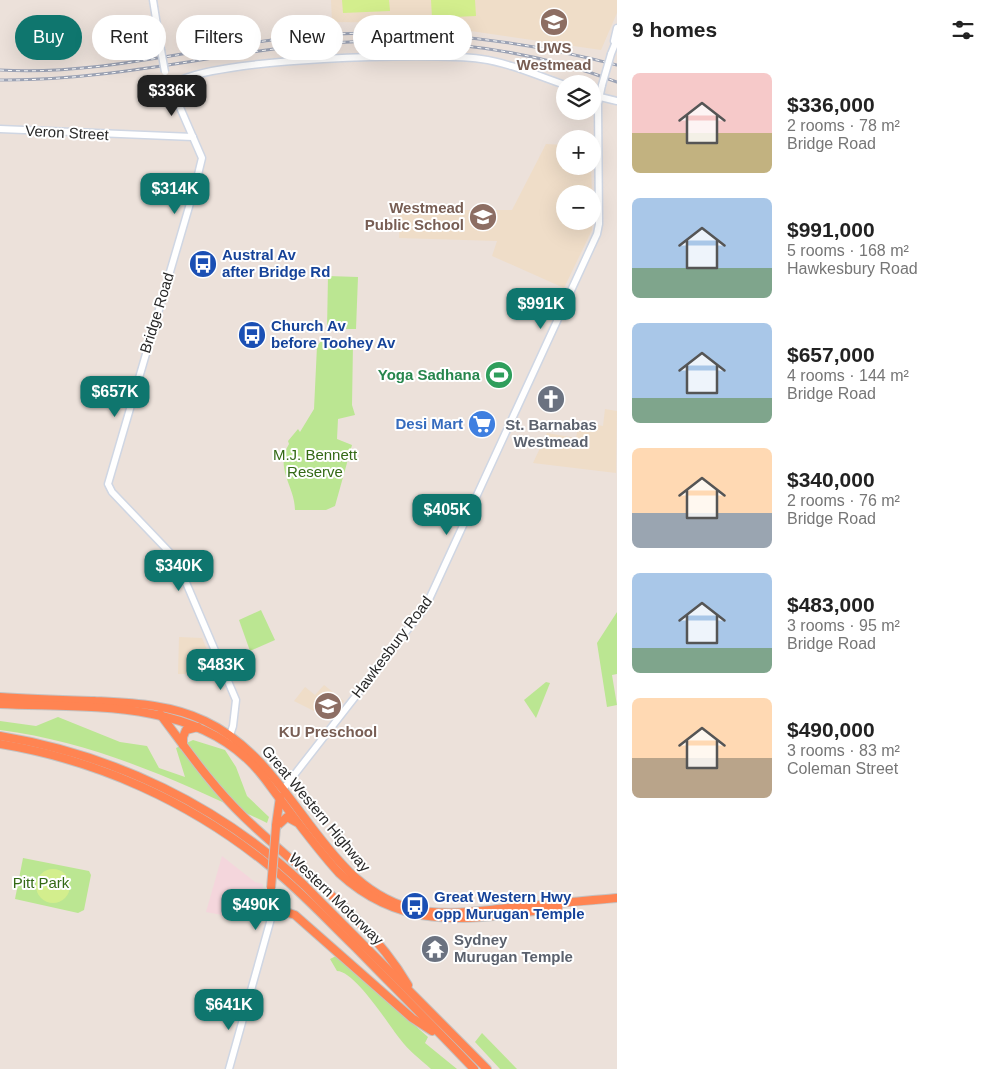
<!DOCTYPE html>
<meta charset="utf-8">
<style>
body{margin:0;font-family:Helvetica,sans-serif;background:#f6f6f6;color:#222;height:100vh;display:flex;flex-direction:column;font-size:19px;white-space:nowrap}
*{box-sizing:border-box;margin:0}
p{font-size:16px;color:#767676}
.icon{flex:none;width:28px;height:28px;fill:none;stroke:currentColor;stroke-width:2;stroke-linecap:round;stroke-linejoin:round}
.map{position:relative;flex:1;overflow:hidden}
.details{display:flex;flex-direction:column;background:#fff;width:375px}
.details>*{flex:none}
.banner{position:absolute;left:15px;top:15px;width:475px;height:45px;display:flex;gap:10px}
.controls{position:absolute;left:556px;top:75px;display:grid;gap:10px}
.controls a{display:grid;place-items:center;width:45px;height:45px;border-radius:50%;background:#fff;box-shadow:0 5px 20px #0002;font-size:25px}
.price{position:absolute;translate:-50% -42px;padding:0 11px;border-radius:10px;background:#0f766e;color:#fff;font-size:16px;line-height:32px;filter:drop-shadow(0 1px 2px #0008)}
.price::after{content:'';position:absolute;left:50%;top:30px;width:15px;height:11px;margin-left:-8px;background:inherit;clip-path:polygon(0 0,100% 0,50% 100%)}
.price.selected{background:#222;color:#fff}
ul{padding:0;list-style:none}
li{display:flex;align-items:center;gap:15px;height:125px;padding:0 15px}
li span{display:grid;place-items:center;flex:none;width:140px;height:100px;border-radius:8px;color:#555}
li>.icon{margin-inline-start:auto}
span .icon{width:60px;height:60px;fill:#fffc;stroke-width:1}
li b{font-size:21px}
h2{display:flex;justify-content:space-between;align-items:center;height:60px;padding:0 15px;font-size:21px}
.chip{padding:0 18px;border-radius:22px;background:#fff;box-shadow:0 5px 20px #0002;font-size:18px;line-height:45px}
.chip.selected{background:#0f766e;color:#fff}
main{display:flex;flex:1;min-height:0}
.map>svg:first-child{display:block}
.education{fill:#efddc8}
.medical{fill:#f4d6dc}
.green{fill:#bbe692}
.pitch{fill:#d3ee8d}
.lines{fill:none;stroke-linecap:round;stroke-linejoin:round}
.secondary-casing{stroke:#cfd6e3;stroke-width:9}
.highway-casing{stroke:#c3c3c3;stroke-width:10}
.secondary{stroke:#fff;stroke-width:6}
.highway{stroke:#ff8452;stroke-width:8}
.rail-casing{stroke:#9ca3b5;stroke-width:3}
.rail{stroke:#fff;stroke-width:1;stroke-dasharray:4;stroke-linecap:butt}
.secondary-bridge-casing{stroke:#cfd6e3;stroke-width:9;stroke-linecap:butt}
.highway-bridge-casing{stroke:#c3c3c3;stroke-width:10;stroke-linecap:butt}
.secondary-bridge{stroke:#fff;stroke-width:6}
.highway-bridge{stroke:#ff8452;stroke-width:8}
.labels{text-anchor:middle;stroke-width:4;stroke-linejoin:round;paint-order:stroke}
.education-label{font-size:15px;font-weight:bold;fill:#785e54;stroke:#fff}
.street-label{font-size:15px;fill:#292929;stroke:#fff}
.transit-label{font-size:15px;font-weight:bold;fill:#164399;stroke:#fff;text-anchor:start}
.leisure-label{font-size:15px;font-weight:bold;fill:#27864d;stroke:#fff;text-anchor:end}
.shop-label{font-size:15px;font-weight:bold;fill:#366cbe;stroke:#fff;text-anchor:end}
.worship-label{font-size:15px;font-weight:bold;fill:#5b616d;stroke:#fff}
.park-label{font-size:15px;fill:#336915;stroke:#fff}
</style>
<main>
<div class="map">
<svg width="617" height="1069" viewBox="0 0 617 1069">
<rect width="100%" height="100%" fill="#ece1da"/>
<!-- education -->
<g class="education">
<path d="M 331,0 L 617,0 L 617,13 L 601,50 L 415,23 L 332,22 Z"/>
<path d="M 546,144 L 565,145 L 565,166 L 591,166 L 592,194 L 565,194 L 565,221 L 592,221 L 592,230 L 564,288 L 492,256 L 497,241 L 399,238 L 400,210 L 512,210 Z"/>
<path d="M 605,409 L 617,411 L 616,473 L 533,463 L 547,433 L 576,438 L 579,422 L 603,426 Z"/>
<path d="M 179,637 L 202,638 L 218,675 L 178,674 Z"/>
<path d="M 324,685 L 344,701 L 330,719 L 294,701 L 305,687 L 315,695 Z"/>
</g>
<!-- medical -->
<path class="medical" d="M 222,856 L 255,882 L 263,884 L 259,922 L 206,912 Z"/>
<!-- green -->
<g class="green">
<path d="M 328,276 L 358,277 L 356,329 L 327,329 Z"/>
<path d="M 322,340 L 349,341 L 353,344 L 352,405 L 355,415 L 338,419 L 337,439 L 352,445 L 335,506 L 326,510 L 295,510 C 295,486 274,468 289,444 L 288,441 L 298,429 L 300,432 L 314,409 L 317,346 Z"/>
<path d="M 261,610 L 275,640 L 250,651 L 239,620 Z"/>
<path d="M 617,612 L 617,674 L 612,675 L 617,705 L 607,707 L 597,643 Z"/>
<path d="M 546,682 L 550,683 L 536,718 L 524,700 Z"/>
<path d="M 58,717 L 120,742 L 147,746 L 159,768 L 185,777 L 176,748 L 193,740 L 225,750 L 236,767 L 247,796 L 269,817 L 267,823 C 181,782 95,742 0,730 L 0,721 L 36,726 Z"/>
<path d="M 23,858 L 89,871 L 91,875 L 84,910 L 78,913 L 15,899 Z"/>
<path d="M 336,956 L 428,1037 L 425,1043 L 457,1069 L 431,1069 C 420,1059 408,1050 400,1039 C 388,1024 355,971 337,971 L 330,959 Z"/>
<path d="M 482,1033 L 517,1069 L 500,1069 L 475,1042 Z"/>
</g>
<!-- pitch -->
<g class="pitch">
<path d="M 342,0 L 389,0 L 390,11 L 343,13 Z"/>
<path d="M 431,0 L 475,0 L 476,16 L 432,18 Z"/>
<circle cx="53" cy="886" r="17"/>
</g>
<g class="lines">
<defs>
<g id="secondary">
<path d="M 153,0 L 161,50"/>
<path d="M 614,41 L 617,28"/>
<path d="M 611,54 L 617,39"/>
<path d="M 169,81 L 167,86 L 172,89"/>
<path d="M 175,83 C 213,58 431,52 481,59 C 510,63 538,76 565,85"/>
<path d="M 172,89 L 202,158 L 194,191"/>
<path d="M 592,95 L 617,101"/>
<path d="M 0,129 L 193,137"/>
<path d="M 191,200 L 108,484 L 112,492 L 176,559 L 236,700 L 233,726 L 228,741"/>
<path d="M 191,200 L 197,197 L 194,191"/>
<path d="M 284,788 L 426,606 L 597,234 L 599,224 L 598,104 L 602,85"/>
<path d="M 229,1069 L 272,915"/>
</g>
<g id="highway">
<path d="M 0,697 C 31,699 63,700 94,701 C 132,703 170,704 205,721 C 295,763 318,883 410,908 C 443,917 476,911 508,908 C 544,904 581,901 617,898"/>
<path d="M 0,704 C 82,708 183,699 246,758 C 260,770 269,785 280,799 C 299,824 318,850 339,873 C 406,935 476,918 558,908"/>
<path d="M 160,714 C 187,750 212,786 244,817 C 300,871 368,917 408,985"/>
<path d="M 0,736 C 114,755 219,805 304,885 L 487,1069"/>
<path d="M 0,744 C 98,760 190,802 267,864 C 299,889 326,919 355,947 C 395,988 435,1028 474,1069"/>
<path d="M 183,745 L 183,737 L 186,730 L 198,727"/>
<path d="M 276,825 L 280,797"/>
<path d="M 276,827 L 287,817 L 296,822"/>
<circle cx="274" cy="909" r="6"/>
<path d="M 278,913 L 286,912 L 295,915 L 412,1018 L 432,1031"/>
</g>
</defs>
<!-- secondary casing -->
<use href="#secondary" class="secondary-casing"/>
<!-- highway casing -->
<use href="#highway" class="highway-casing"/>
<!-- secondary -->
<use href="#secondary" class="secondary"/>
<!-- highway -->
<use href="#highway" class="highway"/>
<defs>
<g id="rail">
<path d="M 0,70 C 100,76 199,47 297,37 C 404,26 513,38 617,65"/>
<path d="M 0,80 C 101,81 197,58 297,46 C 402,34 518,44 617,82"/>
</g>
</defs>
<!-- rail casing -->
<use href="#rail" class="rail-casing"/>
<!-- rail -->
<use href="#rail" class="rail"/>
<defs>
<g id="secondary-bridge">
<path d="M 161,50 L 165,72"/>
<path d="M 602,85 L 611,54"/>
</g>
<path id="highway-bridge" d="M 271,888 L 276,827"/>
</defs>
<!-- secondary-bridge casing -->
<use href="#secondary-bridge" class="secondary-bridge-casing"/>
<!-- highway-bridge casing -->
<use href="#highway-bridge" class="highway-bridge-casing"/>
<!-- secondary-bridge -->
<use href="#secondary-bridge" class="secondary-bridge"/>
<!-- highway-bridge -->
<use href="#highway-bridge" class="highway-bridge"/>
</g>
<!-- icons -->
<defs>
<symbol id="university-disc" viewBox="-11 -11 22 22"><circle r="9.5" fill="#8d6e63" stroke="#fff"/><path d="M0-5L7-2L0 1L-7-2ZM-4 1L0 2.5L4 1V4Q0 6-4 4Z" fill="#fff"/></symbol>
<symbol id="school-disc" viewBox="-11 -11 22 22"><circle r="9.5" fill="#8d6e63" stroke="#fff"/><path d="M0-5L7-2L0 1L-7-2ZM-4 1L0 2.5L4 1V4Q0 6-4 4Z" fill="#fff"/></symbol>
<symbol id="bus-disc" viewBox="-11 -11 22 22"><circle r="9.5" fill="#1a4fb4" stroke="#fff"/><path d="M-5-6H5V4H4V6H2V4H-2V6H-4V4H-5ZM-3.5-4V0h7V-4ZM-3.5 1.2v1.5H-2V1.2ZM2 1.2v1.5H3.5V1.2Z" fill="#fff"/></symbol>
<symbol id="stadium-disc" viewBox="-11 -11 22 22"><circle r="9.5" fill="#2e9e5b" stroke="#fff"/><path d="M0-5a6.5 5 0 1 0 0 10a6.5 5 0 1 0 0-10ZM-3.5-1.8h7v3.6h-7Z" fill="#fff"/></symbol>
<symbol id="church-disc" viewBox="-11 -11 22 22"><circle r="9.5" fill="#6b7280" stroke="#fff"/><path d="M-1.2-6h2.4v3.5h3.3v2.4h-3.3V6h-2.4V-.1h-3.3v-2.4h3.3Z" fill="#fff"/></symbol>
<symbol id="supermarket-disc" viewBox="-11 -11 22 22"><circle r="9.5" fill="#3f7fe0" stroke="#fff"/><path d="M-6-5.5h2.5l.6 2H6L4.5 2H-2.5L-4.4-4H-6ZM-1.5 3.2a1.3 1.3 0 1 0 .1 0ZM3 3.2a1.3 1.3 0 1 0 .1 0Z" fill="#fff"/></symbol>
<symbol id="temple-disc" viewBox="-11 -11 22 22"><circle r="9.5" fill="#6b7280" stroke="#fff"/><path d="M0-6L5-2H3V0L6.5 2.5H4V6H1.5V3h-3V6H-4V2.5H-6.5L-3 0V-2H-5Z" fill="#fff"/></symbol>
</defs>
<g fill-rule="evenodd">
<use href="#university-disc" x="538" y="6" width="32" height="32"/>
<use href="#school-disc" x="467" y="201" width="32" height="32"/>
<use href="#bus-disc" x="187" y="248" width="32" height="32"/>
<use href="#bus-disc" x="236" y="319" width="32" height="32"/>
<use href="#stadium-disc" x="483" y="359" width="32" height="32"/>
<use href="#church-disc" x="535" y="383" width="32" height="32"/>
<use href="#supermarket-disc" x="466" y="408" width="32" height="32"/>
<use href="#school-disc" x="312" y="690" width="32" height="32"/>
<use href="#bus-disc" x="399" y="890" width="32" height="32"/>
<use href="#temple-disc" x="419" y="933" width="32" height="32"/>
</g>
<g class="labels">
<!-- education labels -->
<g class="education-label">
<text x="554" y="53">UWS<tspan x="554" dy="17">Westmead</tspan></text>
<text x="464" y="213" text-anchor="end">Westmead<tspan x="464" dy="17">Public School</tspan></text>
<text x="328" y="737">KU Preschool</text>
</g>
<!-- street labels -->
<g class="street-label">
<text transform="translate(67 133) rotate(3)" y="5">Veron Street</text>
<text transform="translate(157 313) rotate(-73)" y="5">Bridge Road</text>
<text transform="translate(392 647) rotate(-53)" y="5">Hawkesbury Road</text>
<text transform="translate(316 809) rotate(50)" y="5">Great Western Highway</text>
<text transform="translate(336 899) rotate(44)" y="5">Western Motorway</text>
</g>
<!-- transit labels -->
<g class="transit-label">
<text x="222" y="260">Austral Av<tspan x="222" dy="17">after Bridge Rd</tspan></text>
<text x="271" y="331">Church Av<tspan x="271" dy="17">before Toohey Av</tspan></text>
<text x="434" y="902">Great Western Hwy<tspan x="434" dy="17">opp Murugan Temple</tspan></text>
</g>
<!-- leisure labels -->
<g class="leisure-label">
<text x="480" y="380">Yoga Sadhana</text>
</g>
<!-- shop labels -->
<g class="shop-label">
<text x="463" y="429">Desi Mart</text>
</g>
<!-- worship labels -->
<g class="worship-label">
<text x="551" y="430">St. Barnabas<tspan x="551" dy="17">Westmead</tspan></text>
<text x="454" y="945" text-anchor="start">Sydney<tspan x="454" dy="17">Murugan Temple</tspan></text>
</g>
<!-- park labels -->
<g class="park-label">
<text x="315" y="460">M.J. Bennett<tspan x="315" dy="17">Reserve</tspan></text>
<text x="41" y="888">Pitt Park</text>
</g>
</g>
</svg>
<div class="controls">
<a><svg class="icon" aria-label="layers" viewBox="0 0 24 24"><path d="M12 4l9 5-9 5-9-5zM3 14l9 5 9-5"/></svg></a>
<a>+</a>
<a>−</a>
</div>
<b class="price selected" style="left:172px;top:117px">$336K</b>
<b class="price" style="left:175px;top:215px">$314K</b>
<b class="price" style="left:541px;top:330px">$991K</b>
<b class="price" style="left:115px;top:418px">$657K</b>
<b class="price" style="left:447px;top:536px">$405K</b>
<b class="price" style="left:179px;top:592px">$340K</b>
<b class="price" style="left:221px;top:691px">$483K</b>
<b class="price" style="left:256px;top:931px">$490K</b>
<b class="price" style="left:229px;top:1031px">$641K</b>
<div class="banner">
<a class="chip selected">Buy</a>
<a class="chip">Rent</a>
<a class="chip">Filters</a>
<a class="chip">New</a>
<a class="chip">Apartment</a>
</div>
</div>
<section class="details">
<h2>9 homes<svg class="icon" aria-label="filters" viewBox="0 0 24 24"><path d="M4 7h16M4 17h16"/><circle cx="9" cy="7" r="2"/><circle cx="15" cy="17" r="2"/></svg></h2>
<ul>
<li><span style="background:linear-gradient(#f6c9c9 60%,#c2b280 0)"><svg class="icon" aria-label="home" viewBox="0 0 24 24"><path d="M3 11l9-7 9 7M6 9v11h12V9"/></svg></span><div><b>$336,000</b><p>2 rooms · 78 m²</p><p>Bridge Road</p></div></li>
<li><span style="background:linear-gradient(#a9c7e8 70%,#7fa58c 0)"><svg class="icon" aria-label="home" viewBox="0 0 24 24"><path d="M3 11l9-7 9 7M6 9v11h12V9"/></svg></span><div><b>$991,000</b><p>5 rooms · 168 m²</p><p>Hawkesbury Road</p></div></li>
<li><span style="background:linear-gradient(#a9c7e8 75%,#7fa58c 0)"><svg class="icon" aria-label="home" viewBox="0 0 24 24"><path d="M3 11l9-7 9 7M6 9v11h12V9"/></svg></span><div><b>$657,000</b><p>4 rooms · 144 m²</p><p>Bridge Road</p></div></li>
<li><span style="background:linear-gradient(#ffd9b3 65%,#9aa5b1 0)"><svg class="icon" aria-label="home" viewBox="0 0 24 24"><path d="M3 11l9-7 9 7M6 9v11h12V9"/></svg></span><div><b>$340,000</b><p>2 rooms · 76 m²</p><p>Bridge Road</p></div></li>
<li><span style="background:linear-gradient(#a9c7e8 75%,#7fa58c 0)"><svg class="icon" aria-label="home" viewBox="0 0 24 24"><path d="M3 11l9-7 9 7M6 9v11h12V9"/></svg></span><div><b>$483,000</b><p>3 rooms · 95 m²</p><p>Bridge Road</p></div></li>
<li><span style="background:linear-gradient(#ffd9b3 60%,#b9a48a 0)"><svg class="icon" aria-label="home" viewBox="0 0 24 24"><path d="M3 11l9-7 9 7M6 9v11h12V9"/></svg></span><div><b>$490,000</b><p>3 rooms · 83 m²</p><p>Coleman Street</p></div></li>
</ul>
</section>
</main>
